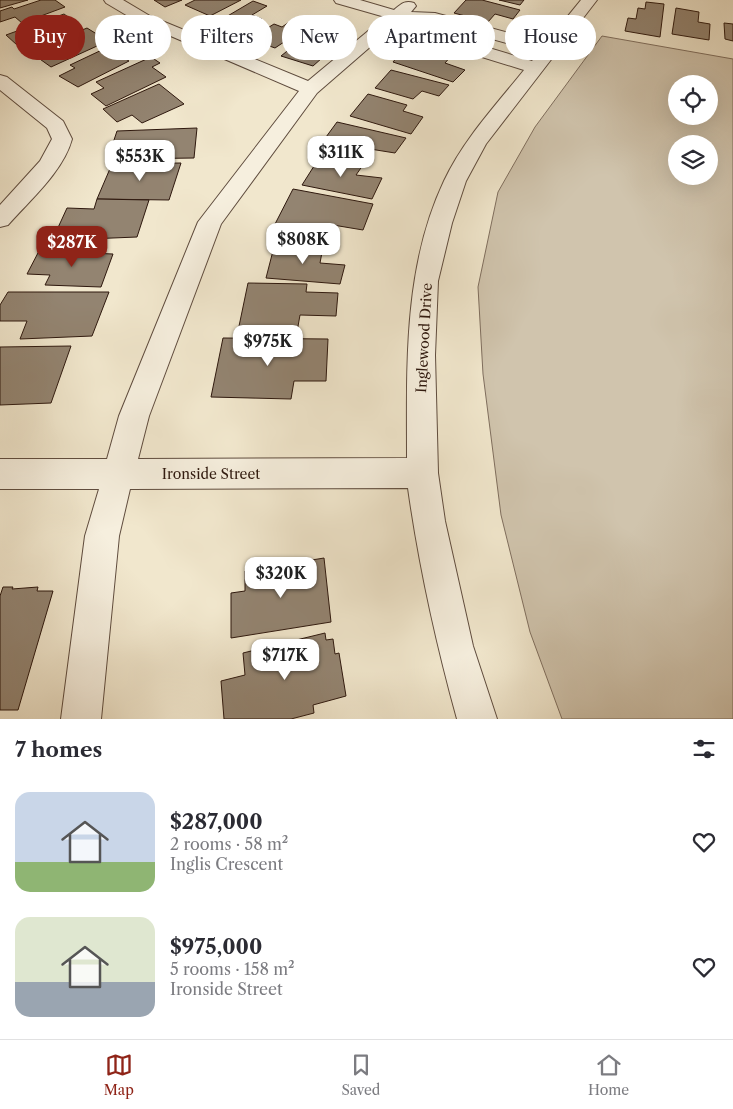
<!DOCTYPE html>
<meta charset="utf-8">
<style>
body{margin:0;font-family:"Libre Caslon Text",serif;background:#f7f7f7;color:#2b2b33;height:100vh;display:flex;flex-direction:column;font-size:19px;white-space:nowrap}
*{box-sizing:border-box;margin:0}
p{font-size:16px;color:#7c7c81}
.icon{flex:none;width:28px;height:28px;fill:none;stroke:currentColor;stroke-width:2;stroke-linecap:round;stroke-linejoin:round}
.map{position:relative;height:719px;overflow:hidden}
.panel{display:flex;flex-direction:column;background:#fff;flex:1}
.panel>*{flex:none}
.hud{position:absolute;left:15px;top:15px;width:704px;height:45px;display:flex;gap:10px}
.fabs{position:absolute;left:668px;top:75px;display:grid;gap:10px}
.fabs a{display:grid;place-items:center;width:50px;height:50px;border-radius:50%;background:#fff;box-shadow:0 5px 20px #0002;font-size:25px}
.price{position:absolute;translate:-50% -42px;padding:0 11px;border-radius:10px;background:#fff;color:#222;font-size:16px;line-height:32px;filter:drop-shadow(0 1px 2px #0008)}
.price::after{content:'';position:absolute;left:50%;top:30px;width:15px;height:11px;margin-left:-8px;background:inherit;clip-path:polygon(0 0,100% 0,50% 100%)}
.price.current{background:#8f2418;color:#fff}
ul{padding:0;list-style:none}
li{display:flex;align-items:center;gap:15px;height:125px;padding:0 15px}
li span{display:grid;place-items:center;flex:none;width:140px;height:100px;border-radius:15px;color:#555}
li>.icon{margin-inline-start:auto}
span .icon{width:60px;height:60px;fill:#fffc;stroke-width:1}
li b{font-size:21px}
h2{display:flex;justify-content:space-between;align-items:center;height:60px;padding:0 15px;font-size:21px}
.pill{padding:0 18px;border-radius:22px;background:#fff;box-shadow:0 5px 20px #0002;font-size:18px;line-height:45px}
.pill.current{background:#8f2418;color:#fff}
.dock{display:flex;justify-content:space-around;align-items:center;height:70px;border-top:1px solid #e1e1e2;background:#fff;font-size:14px;color:#7c7c81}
.dock a{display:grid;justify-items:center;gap:2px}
.dock .current{color:#8f2418}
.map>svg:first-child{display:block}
.green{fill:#d0c4ad;stroke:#7f6e5e;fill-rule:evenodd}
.building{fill:#938471;stroke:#2e180e}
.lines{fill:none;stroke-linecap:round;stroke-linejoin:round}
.minor-casing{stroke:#5f4c3e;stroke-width:2}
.minor{fill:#f6efde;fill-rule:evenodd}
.labels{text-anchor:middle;stroke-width:4;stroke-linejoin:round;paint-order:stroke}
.street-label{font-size:14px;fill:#2e180e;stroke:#f6efde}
</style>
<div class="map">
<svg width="733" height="719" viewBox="0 0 733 719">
<rect width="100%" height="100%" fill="#f1e7cd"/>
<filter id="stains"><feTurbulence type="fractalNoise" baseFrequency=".004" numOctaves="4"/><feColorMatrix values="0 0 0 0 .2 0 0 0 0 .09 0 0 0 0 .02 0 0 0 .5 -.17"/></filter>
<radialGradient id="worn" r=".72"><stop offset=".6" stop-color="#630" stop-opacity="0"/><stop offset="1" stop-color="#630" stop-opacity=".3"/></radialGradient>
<!-- green -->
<path class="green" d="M 602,36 L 733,59 L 733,719 L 562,719 L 530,632 L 501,515 L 483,374 L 478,287 L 498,192 L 535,127 ZM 676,84 L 709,84 L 709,116 L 676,116 ZM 676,144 L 709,144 L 709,176 L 676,176 Z"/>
<!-- building -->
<g class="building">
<path d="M 0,0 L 28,0 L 0,8 Z"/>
<path d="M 41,0 L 55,0 L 65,7 L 22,23 L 15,17 L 0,22 L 0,11 L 12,7 L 14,9 Z"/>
<path d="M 154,0 L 182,0 L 165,7 Z"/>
<path d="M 195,0 L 241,0 L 210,16 L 185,5 Z"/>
<path d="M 466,0 L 482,0 L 520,10 L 513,19 L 495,14 L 488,22 L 454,13 Z"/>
<path d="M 499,0 L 524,0 L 520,5 Z"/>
<path d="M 253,1 L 267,6 L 252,15 L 262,19 L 238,34 L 214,24 Z"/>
<path d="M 646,2 L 664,4 L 660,37 L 625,31 L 628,18 L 636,19 L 638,8 L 645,9 Z"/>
<path d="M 676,8 L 699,12 L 698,22 L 710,24 L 709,40 L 672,34 Z"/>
<path d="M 64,14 L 82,27 L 41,43 L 35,38 L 17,45 L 6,35 Z"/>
<path d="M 295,18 L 311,24 L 275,48 L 250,39 L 274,24 L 282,27 Z"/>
<path d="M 724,23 L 733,24 L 733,41 L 725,39 Z"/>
<path d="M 87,28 L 108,41 L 51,67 L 37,57 L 52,51 L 44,46 Z"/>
<path d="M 313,30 L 336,37 L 324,48 L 331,50 L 313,66 L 281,56 Z"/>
<path d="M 409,43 L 452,55 L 445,63 L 465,70 L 453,82 L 393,62 Z"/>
<path d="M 106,48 L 129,61 L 78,87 L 59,76 L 75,68 L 70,65 Z"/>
<path d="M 151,57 L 160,63 L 152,67 L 166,77 L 106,106 L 91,94 L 104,88 L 96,82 Z"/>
<path d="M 391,70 L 449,85 L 439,96 L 422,91 L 413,99 L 375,88 Z"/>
<path d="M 159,84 L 184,104 L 142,123 L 132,115 L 117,122 L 103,109 Z"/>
<path d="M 368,94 L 407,105 L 403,111 L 423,117 L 411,134 L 350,116 Z"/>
<path d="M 337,122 L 406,138 L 395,153 L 370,149 L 363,160 L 318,148 Z"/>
<path d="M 197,128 L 194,158 L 119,159 L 122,142 L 113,143 L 117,131 Z"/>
<path d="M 321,155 L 363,165 L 356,175 L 382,178 L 372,199 L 302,185 Z"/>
<path d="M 181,163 L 169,200 L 97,199 L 112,164 Z"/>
<path d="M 293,189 L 373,204 L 363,230 L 333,225 L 328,236 L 274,226 Z"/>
<path d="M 97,199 L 149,200 L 137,237 L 88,239 L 89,232 L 56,232 L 67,208 L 94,209 Z"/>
<path d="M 275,243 L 323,247 L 320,263 L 345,265 L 340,284 L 266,278 Z"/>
<path d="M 39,251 L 113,254 L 101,287 L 45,285 L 50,275 L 27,274 Z"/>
<path d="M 248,283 L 307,284 L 306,292 L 338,293 L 336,316 L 300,315 L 297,332 L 238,331 Z"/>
<path d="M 8,292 L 109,292 L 92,336 L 20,339 L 27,321 L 0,321 L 0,305 Z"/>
<path d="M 223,338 L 328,339 L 326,381 L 294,381 L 291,399 L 211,397 Z"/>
<path d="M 71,346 L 51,403 L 0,405 L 0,347 Z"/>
<path d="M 324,558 L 331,622 L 231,638 L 231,593 L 245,591 L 245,571 Z"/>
<path d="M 3,587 L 13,587 L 12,589 L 38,587 L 37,591 L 53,591 L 18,710 L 0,710 L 0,596 Z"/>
<path d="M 325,633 L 326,640 L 333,639 L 335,654 L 339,653 L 346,696 L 313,705 L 314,713 L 291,719 L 224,719 L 221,681 L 245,675 L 243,653 Z"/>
</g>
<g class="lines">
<defs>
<g id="minor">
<path d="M 104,0 L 123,0 L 150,16 L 308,81 L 385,17 L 336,3 L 334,0 L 360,0 L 394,10 C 401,4 405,0 414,3 L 416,6 L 411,12 L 435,13 L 546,43 L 581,0 L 597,0 L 486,144 L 466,181 L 452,223 L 438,281 L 435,355 L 438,473 L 445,521 L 473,646 L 497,719 L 457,719 C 436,643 419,566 408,488 L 130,489 L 119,536 L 101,719 L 61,719 L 85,536 L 99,489 L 0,489 L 0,459 L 107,459 L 119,416 L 198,222 L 299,91 L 138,22 L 106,3 ZM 400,21 L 434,23 L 539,52 L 532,61 L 449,36 L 443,37 L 440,41 L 443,45 L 524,70 C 496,105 463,140 444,181 C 403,268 407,365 407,458 L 138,459 L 149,416 L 221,224 L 317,93 Z"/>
<path d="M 0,75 L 7,77 L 63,121 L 72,139 C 63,172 30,200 8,225 L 0,227 L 0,205 L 40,161 L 52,139 L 47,128 L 0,90 Z"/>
</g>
</defs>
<!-- minor casing -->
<use href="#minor" class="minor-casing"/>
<!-- minor -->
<use href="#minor" class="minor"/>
</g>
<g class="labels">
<!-- street labels -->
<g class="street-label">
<text transform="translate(424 338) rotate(-87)" y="5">Inglewood Drive</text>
<text x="211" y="479">Ironside Street</text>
</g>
</g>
<rect width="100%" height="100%" filter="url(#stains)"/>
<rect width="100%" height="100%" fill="url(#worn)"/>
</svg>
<div class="fabs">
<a><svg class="icon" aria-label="locate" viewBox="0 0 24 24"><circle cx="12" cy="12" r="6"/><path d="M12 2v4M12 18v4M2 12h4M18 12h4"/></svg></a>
<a><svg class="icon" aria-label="layers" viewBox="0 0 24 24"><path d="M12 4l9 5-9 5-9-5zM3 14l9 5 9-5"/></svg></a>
</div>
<b class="price" style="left:341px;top:178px">$311K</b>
<b class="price" style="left:140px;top:182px">$553K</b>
<b class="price" style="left:303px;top:265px">$808K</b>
<b class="price current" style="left:72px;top:268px">$287K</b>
<b class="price" style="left:268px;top:367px">$975K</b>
<b class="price" style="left:281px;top:599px">$320K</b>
<b class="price" style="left:285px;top:681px">$717K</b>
<div class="hud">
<a class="pill current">Buy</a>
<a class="pill">Rent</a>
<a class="pill">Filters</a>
<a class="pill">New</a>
<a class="pill">Apartment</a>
<a class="pill">House</a>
</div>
</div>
<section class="panel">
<h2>7 homes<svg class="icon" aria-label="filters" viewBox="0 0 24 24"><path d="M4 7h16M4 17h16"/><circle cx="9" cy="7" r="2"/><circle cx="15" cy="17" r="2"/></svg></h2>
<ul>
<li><span style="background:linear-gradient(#c9d6e8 70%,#8fb573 0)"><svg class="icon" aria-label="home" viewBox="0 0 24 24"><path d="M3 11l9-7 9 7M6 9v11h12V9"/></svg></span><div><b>$287,000</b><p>2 rooms · 58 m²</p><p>Inglis Crescent</p></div><svg class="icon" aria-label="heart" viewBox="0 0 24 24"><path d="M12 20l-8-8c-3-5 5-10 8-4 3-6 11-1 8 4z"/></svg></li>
<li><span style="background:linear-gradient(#dfe7d0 65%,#9aa5b1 0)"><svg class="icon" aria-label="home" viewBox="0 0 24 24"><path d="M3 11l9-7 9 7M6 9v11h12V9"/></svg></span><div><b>$975,000</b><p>5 rooms · 158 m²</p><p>Ironside Street</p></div><svg class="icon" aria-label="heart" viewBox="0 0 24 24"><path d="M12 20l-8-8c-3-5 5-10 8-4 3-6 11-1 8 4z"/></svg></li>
</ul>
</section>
<nav class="dock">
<a class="current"><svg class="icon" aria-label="map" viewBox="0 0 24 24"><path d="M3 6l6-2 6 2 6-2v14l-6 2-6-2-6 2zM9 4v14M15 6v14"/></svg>Map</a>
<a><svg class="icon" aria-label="saved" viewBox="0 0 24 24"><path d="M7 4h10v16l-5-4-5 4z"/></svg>Saved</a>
<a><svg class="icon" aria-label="home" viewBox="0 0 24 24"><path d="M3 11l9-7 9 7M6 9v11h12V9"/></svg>Home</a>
</nav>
